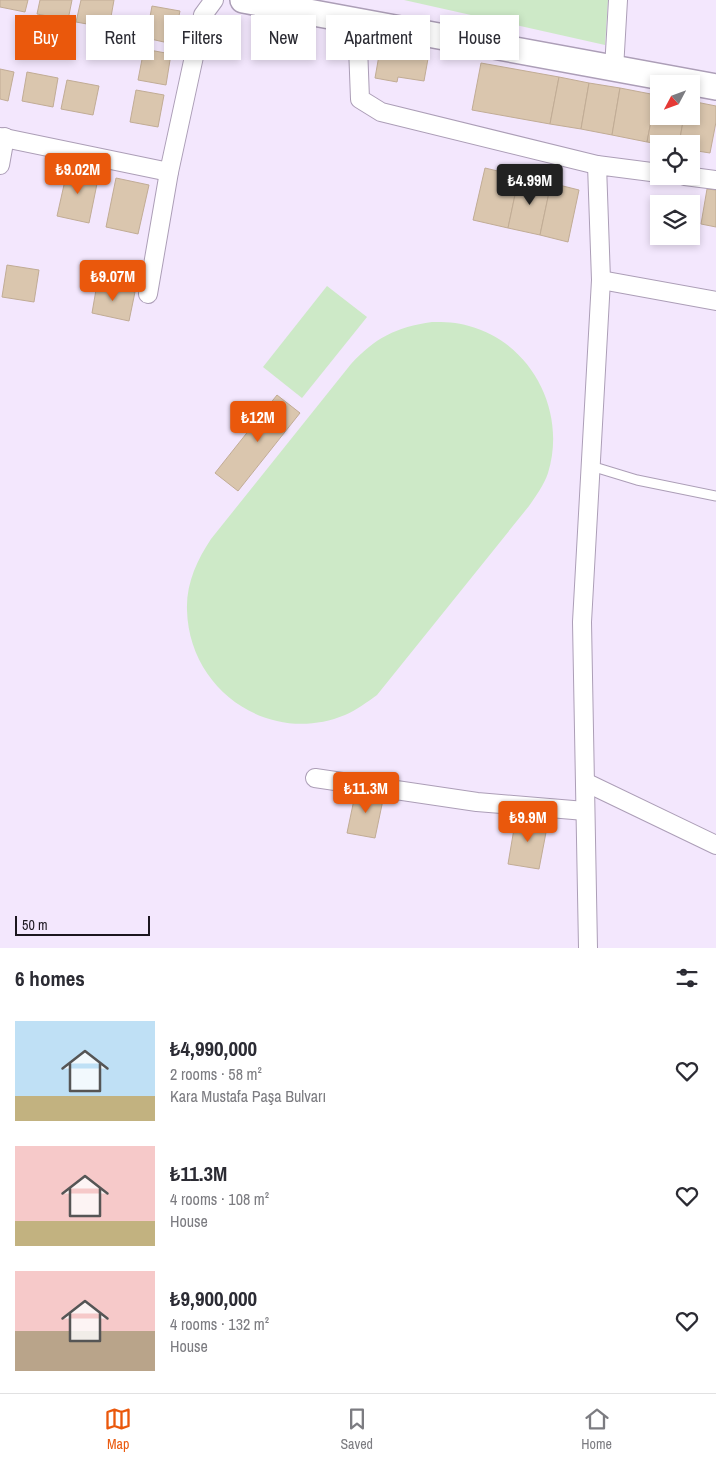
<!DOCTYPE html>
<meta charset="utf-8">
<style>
body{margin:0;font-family:"Archivo Narrow",sans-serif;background:#f2f2f3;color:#2b2b33;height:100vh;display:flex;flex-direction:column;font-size:19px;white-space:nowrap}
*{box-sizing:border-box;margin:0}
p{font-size:16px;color:#7c7c81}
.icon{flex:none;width:28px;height:28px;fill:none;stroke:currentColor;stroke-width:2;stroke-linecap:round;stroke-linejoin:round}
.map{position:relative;height:948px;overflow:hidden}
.side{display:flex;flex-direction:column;background:#fff;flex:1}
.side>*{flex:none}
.top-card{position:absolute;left:15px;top:15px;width:686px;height:45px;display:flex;gap:10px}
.needle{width:32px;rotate:229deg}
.tools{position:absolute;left:650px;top:75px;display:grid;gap:10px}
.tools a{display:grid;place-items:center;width:50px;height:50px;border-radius:0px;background:#fff;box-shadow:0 2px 8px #0003;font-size:25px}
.scale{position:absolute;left:15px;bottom:12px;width:135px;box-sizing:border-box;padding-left:5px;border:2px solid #1b161f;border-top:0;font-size:14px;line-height:18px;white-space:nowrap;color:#1b161f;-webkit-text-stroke:4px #f3e7fd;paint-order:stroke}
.price{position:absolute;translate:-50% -42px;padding:0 11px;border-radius:5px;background:#ea580c;color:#fff;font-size:16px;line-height:32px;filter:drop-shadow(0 1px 2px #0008)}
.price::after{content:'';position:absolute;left:50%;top:30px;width:15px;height:11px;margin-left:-8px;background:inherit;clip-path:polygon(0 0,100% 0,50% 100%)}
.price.on{background:#222;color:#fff}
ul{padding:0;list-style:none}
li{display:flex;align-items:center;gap:15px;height:125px;padding:0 15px}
li span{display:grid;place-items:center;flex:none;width:140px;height:100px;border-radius:0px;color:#555}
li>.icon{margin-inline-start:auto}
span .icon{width:60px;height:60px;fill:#fffc;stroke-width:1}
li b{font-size:21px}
h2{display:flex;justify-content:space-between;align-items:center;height:60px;padding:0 15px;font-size:21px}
.chip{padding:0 18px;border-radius:0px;background:#fff;box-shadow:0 2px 8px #0003;font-size:18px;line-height:45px}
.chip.on{background:#ea580c;color:#fff}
.tabs{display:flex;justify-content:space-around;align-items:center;height:70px;border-top:1px solid #e1e1e2;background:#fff;font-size:14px;color:#7c7c81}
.tabs a{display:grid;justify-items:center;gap:2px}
.tabs .on{color:#ea580c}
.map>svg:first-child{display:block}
.green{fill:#cde9c7}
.building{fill:#dac6ae;stroke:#c1ac95}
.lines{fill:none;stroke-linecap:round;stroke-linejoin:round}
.lane-casing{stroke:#ac9eb7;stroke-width:11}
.street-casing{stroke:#ac9eb7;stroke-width:20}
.secondary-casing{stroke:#ac9eb7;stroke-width:28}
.lane{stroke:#fff;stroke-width:9}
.street{stroke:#fff;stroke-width:18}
.secondary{stroke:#fff;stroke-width:25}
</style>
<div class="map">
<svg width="716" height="948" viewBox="0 0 716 948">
<rect width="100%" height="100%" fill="#f3e7fd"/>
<!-- green -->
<g class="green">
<path d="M 404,0 L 608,0 L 605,45 Z"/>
<path d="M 327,286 L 367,317 L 302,398 L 263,367 Z"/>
<path d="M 432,322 C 444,322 457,322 469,326 C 532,343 567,412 548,473 C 544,485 536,496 529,506 L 377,695 C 367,702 357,710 345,715 C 270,746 189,691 187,610 C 186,584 197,560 211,539 L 351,364 C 375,338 396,327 432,322 Z"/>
</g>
<!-- building -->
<g class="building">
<path d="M 0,0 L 28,0 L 25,12 L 0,7 Z"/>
<path d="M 40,0 L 72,0 L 68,20 L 37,14 Z"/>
<path d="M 81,0 L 114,0 L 109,28 L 76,22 Z"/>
<path d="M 152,6 L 180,11 L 173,44 L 146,38 Z"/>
<path d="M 381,44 L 429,53 L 424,81 L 398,77 L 397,82 L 375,78 Z"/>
<path d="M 144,49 L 171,54 L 166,85 L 138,80 Z"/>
<path d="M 481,63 L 559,77 L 550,124 L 472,110 Z"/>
<path d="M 0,69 L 14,72 L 8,101 L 0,99 Z"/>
<path d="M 27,72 L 58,78 L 53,107 L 22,101 Z"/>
<path d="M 559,77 L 589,83 L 581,129 L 550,124 Z"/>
<path d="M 67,80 L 99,86 L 93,115 L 61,109 Z"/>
<path d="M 589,83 L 620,88 L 612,135 L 581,129 Z"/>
<path d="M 620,88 L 656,95 L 647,142 L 612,135 Z"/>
<path d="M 136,90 L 164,95 L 158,127 L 130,122 Z"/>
<path d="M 656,95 L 659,95 L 659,116 L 684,116 L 679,144 L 659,144 L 647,142 Z"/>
<path d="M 691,101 L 716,106 L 716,122 L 710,153 L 691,150 L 691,144 L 679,144 L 684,116 L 691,116 Z"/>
<path d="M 68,167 L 99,174 L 89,223 L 57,216 Z"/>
<path d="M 485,168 L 519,176 L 508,228 L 473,220 Z"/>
<path d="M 519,176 L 551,183 L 540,235 L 508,228 Z"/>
<path d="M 116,178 L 149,185 L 138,234 L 106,227 Z"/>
<path d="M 551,183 L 579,190 L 568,242 L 540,235 Z"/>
<path d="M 707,189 L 716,190 L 716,227 L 701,224 Z"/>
<path d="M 7,265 L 39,270 L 34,302 L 2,297 Z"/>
<path d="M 97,284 L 135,292 L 129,321 L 92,313 Z"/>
<path d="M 277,395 L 300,413 L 238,491 L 215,473 Z"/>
<path d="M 356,790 L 384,795 L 375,838 L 347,833 Z"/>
<path d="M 516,817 L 548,822 L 539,869 L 508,864 Z"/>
</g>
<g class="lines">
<defs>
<path id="lane" d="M 591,466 L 637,480 L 716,496"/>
<g id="street">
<path d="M 357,20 L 360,99 L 381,112 L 597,165"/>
<path d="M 614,69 L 618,0"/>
<path d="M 0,137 L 169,172"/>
<path d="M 0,165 L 5,137"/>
<path d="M 685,176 L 716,180"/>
<path d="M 601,280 L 716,301"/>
<path d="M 148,294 L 169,172 L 203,15 L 214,0"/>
<path d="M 315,778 L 477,802 L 585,811"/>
<path d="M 585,782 L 716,845"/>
<path d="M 588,948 L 582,622 L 601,280 L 597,165 L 659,173"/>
</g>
<path id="secondary" d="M 243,0 L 716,87"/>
</defs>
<!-- lane casing -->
<use href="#lane" class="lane-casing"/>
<!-- street casing -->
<use href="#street" class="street-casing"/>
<!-- secondary casing -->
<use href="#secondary" class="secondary-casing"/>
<!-- lane -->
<use href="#lane" class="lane"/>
<!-- street -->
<use href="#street" class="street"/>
<!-- secondary -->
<use href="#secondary" class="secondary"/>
</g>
</svg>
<div class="tools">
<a><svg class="needle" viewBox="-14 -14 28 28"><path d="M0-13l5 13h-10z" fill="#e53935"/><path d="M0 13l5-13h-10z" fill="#7c7c81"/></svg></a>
<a><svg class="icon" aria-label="locate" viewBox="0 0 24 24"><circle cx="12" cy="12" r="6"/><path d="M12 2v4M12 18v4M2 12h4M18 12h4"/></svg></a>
<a><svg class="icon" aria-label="layers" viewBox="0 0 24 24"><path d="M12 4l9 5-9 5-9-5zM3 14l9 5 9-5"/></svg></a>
</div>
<div class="scale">50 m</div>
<b class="price" style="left:78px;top:195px">₺9.02M</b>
<b class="price on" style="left:530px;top:206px">₺4.99M</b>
<b class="price" style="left:113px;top:302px">₺9.07M</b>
<b class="price" style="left:258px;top:443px">₺12M</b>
<b class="price" style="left:366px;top:814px">₺11.3M</b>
<b class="price" style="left:528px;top:843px">₺9.9M</b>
<div class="top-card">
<a class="chip on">Buy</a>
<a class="chip">Rent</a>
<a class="chip">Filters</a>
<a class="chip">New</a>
<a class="chip">Apartment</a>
<a class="chip">House</a>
</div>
</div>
<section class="side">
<h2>6 homes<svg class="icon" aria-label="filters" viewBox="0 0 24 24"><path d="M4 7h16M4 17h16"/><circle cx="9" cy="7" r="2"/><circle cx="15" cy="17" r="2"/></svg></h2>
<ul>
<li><span style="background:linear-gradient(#bfe0f5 75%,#c2b280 0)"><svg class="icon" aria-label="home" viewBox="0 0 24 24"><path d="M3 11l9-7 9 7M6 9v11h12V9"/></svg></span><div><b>₺4,990,000</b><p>2 rooms · 58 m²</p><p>Kara Mustafa Paşa Bulvarı</p></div><svg class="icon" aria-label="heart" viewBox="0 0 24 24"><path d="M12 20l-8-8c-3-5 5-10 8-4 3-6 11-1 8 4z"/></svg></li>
<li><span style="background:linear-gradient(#f6c9c9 75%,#c2b280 0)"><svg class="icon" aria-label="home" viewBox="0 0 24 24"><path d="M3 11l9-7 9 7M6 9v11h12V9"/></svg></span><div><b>₺11.3M</b><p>4 rooms · 108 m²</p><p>House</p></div><svg class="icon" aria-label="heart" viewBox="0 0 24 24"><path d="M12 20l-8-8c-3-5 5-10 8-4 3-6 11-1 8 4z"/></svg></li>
<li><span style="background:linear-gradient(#f6c9c9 60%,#b9a48a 0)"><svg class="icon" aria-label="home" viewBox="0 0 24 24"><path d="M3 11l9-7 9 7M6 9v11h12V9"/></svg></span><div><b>₺9,900,000</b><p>4 rooms · 132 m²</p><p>House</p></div><svg class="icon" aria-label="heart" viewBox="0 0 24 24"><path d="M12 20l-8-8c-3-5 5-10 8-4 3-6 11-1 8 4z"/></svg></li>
</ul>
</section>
<nav class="tabs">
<a class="on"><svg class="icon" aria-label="map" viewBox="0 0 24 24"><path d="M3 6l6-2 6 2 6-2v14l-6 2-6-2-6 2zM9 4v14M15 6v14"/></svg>Map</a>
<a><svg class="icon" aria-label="saved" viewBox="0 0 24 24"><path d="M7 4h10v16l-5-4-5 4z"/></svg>Saved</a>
<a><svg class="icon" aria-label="home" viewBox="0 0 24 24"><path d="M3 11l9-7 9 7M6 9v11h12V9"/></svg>Home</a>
</nav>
